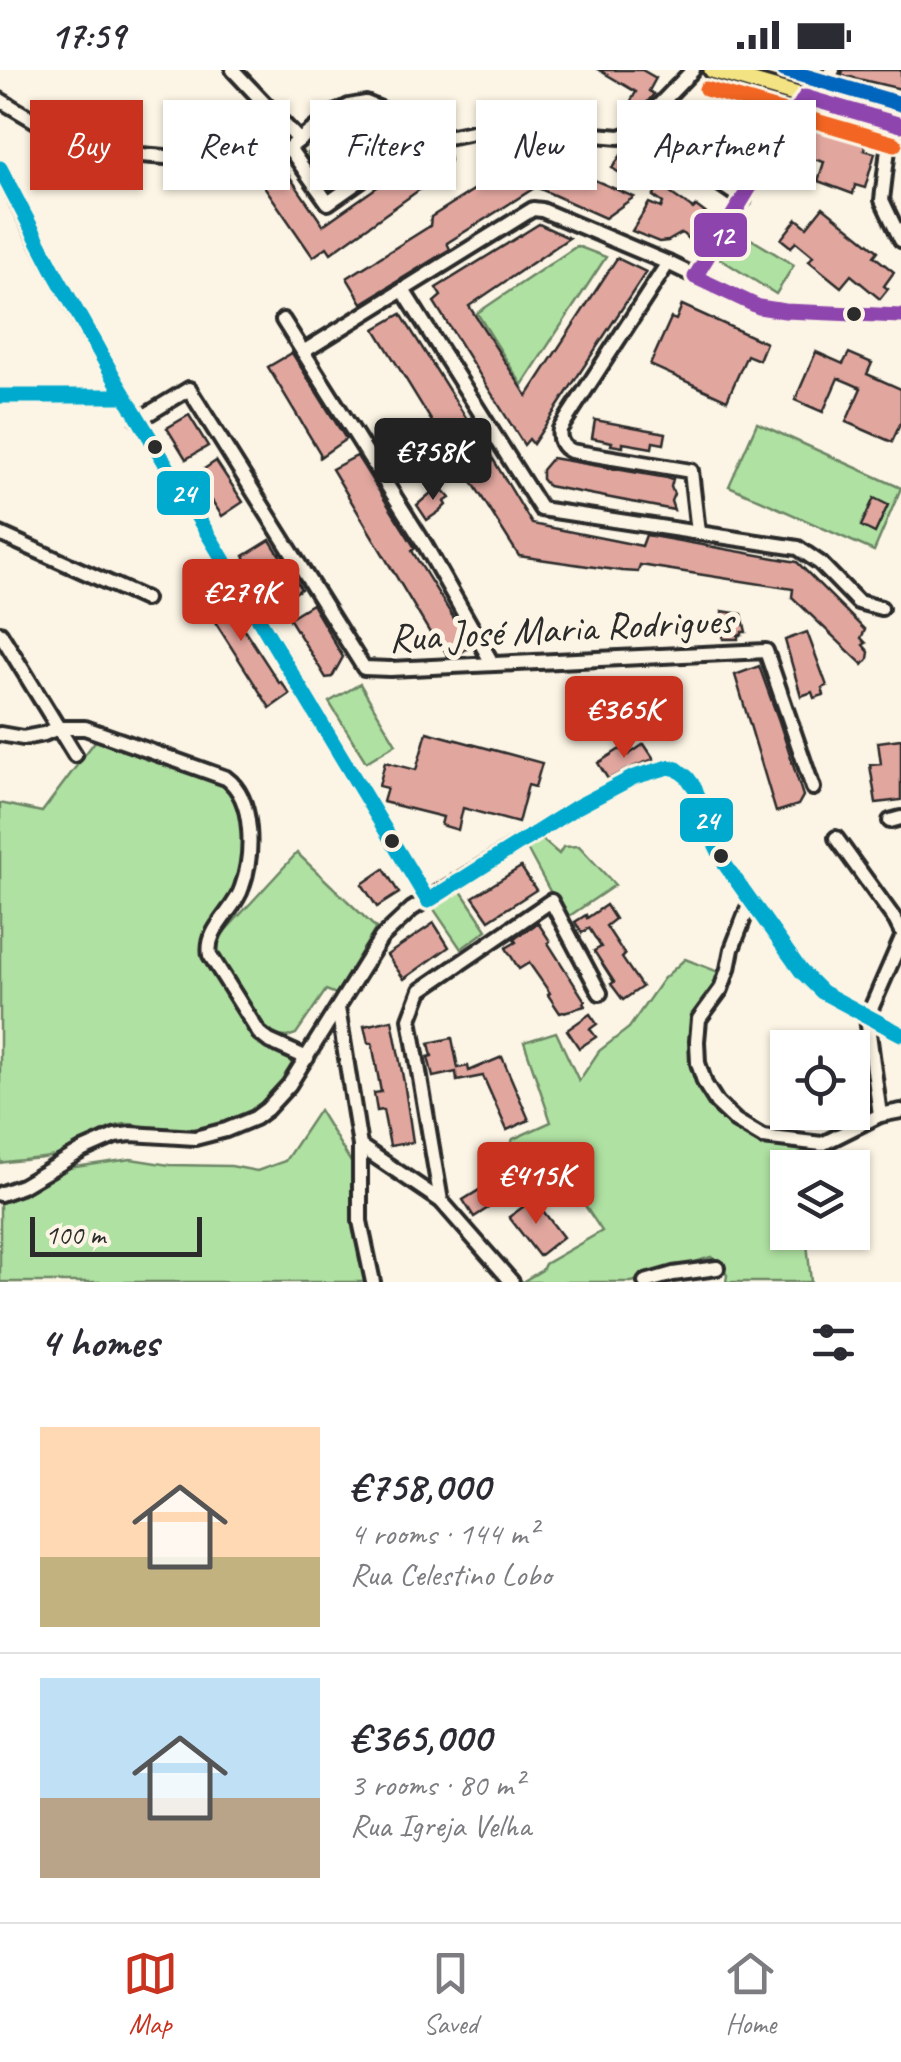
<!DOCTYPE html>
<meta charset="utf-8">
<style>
body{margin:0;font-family:Caveat,sans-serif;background:#f2f2f3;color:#2b2b33;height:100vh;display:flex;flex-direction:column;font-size:38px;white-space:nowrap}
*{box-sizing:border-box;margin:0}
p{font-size:32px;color:#7c7c81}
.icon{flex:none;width:55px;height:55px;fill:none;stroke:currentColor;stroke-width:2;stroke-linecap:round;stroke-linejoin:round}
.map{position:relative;height:1212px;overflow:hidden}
.panel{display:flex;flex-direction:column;background:#fff;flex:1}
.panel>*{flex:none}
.guide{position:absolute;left:30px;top:30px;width:842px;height:90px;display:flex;gap:20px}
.tools{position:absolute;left:770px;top:960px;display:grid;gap:20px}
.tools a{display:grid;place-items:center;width:100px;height:100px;border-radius:0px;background:#fff;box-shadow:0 2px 8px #0004;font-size:50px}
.scale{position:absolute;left:30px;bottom:25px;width:172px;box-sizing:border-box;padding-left:10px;border:5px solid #2b2b2b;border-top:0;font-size:28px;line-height:35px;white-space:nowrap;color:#2b2b2b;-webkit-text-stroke:8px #fcf5e5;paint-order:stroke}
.price{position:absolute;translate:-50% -85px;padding:0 22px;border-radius:10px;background:#c8321e;color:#fff;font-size:32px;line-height:65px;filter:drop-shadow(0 2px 5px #0008)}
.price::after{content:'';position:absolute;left:50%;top:60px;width:30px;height:22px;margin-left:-15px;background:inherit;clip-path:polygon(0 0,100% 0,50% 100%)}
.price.on{background:#222;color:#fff}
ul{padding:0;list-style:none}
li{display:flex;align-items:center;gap:30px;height:250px;padding:0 40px}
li+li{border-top:2px solid #e1e1e2}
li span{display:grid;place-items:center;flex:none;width:280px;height:200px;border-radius:0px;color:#555}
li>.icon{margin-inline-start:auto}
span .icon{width:120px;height:120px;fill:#fffc;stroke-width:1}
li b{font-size:42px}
h2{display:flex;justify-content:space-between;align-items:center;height:120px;padding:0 40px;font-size:42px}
.tag{padding:0 35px;border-radius:0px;background:#fff;box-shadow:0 2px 8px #0004;font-size:35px;line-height:90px}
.tag.on{background:#c8321e;color:#fff}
.status{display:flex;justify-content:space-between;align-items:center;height:70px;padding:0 50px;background:#fff;direction:ltr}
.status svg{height:28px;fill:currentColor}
.tab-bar{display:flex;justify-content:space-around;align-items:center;height:140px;border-top:2px solid #e1e1e2;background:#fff;font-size:28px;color:#7c7c81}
.tab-bar a{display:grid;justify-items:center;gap:5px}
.tab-bar .on{color:#c8321e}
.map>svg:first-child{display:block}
.green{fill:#afe1a2;stroke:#6d8666;stroke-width:2.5}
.building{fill:#e1a79f;stroke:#2b2b2b;stroke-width:2.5}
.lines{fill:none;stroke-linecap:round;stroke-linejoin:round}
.minor-casing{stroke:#2b2b2b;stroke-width:20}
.major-casing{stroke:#2b2b2b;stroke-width:22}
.minor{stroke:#fcf5e5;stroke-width:12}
.major{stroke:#f4e382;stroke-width:15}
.bus-1-casing{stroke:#fcf5e5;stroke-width:22}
.bus-2-casing{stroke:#fcf5e5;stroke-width:22}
.bus-3-casing{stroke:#fcf5e5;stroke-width:22}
.bus-4-casing{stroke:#fcf5e5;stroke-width:22}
.bus-1{stroke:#00a9ce;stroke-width:15}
.bus-2{stroke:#8e44ad;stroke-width:15}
.bus-3{stroke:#f26522;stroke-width:15}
.bus-4{stroke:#0065bd;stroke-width:15}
.bus-dot{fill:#2b2b2b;stroke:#fcf5e5;stroke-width:4}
.labels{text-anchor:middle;stroke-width:10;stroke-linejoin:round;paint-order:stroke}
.street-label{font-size:40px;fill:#2b2b2b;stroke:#fcf5e5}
.line-badge{stroke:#fcf5e5;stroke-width:4}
.badge-label{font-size:28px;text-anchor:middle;font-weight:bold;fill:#fff}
</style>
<div class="status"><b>17:59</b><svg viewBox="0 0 49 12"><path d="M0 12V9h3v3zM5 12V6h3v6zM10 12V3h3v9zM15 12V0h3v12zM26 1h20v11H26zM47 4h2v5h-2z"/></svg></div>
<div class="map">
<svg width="901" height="1212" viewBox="0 0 901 1212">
<rect width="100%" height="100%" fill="#fcf5e5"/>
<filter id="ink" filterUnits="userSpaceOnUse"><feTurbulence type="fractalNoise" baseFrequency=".01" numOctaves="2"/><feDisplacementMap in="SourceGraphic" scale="20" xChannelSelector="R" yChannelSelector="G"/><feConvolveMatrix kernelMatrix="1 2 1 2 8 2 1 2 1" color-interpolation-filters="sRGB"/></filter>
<g filter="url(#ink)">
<!-- green -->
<g class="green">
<path d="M 362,41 C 378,43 399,50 402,68 L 330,119 L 307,86 C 313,62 339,48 362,41 Z"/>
<path d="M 736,160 L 794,195 L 776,224 L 719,188 Z"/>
<path d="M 577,176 L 606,187 L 522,315 L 477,243 Z"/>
<path d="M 757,353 L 901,418 L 874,481 L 729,416 Z"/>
<path d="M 360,614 L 396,674 L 366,692 L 329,632 Z"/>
<path d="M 99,666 L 226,714 L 238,729 L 243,756 L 242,791 L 239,814 L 228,835 L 203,870 L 205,883 L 256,965 L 287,984 L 294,996 C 274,1034 223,1065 179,1063 C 161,1062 142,1053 125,1054 C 103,1057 88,1072 69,1081 C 53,1090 19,1089 0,1093 L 0,733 L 42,742 Z"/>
<path d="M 538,766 L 559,784 L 563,777 L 579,776 L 615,815 L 565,849 L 525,775 Z"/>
<path d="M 297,783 L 376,858 L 336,924 L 326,920 L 296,964 L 287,967 L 276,966 L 264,957 L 213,874 Z"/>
<path d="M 459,818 L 487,860 L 461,879 L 431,835 Z"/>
<path d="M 685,889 L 724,904 L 694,950 L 695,993 L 735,1056 L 817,1078 L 812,1097 L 788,1098 L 788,1162 L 806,1163 L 811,1212 L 726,1212 L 727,1205 L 721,1195 L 711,1187 L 632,1212 L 522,1212 L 542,1200 L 545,1194 L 602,1161 L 569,1112 L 522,1131 L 501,1095 L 513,1069 L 551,1052 L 524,972 L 556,962 L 579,1011 L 599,981 L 629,958 L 663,909 Z"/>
<path d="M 319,1040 L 354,1097 L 353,1161 L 367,1212 L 0,1212 L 0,1133 L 24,1125 L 61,1099 L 131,1089 L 169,1095 L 231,1096 L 257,1101 L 285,1091 Z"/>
</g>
<!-- building -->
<g class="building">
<path d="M 599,0 L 642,0 L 656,8 L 649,21 L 654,24 L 639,42 L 628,36 L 636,22 Z"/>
<path d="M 843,0 L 901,0 L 901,19 L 842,5 Z"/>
<path d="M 679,35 L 698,48 L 697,50 L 733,72 L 751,43 L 775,50 L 741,111 L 663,60 Z"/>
<path d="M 806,58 L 865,74 L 864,80 L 875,83 L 865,118 L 855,115 L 853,124 L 818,111 L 824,92 L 796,84 Z"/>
<path d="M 447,77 L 450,90 L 447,100 L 331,183 L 327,177 L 313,187 L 264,116 L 285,100 L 323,155 L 423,85 L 428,90 Z"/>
<path d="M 624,81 L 648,95 L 636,114 L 612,98 Z"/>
<path d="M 530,84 L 531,86 L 534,84 L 634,127 L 605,148 L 536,117 L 447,173 L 450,179 L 362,233 L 347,208 L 430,156 L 431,147 Z"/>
<path d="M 660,116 L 693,139 L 696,136 L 712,148 L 692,173 L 682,163 L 668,171 L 659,172 L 632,161 L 649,133 L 661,138 L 663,133 L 653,126 Z"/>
<path d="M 823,137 L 878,181 L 874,186 L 894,202 L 884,216 L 888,219 L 880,229 L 851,205 L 841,217 L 809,191 L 813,186 L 796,172 L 791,177 L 781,169 L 797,149 L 807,157 Z"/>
<path d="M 539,154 L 569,168 L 469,236 L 527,326 L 617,188 L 646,202 L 533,374 L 529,369 L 524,375 L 434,232 L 441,226 L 436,218 Z"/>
<path d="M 682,235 L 766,273 L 759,290 L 747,285 L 727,330 L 650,295 L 671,248 L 676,250 Z"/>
<path d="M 401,244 L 482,373 L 477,381 L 490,384 L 532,454 L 642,476 L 646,465 L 797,492 L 865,560 L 861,568 L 866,573 L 863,575 L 869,582 L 868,589 L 863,595 L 792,527 L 793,519 L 640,495 L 638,502 L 622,501 L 519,486 L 471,410 L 479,398 L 461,399 L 375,259 Z"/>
<path d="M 816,282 L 843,294 L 849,283 L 872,293 L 867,304 L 901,319 L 901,352 L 892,372 L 846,352 L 861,318 L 850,313 L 838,308 L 823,342 L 795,330 Z"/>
<path d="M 292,283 L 346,369 L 320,387 L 320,383 L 268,297 Z"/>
<path d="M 189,345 L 208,376 L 186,389 L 167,358 Z"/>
<path d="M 595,350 L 666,363 L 664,374 L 653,372 L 652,378 L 623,373 L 623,377 L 611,375 L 612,372 L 592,368 Z"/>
<path d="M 357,386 L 415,478 L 412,481 L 471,576 L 462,582 L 455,580 L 447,585 L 440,572 L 436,573 L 332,399 Z"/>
<path d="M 552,388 L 673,409 L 671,417 L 674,424 L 671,431 L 674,440 L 548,416 L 542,409 L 542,400 Z"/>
<path d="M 216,391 L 243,432 L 222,446 L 195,405 Z"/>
<path d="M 439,416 L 450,428 L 444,432 L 446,435 L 440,441 L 427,450 L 417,435 Z"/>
<path d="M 874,428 L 888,435 L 875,463 L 861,456 Z"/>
<path d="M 270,470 L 301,519 L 276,536 L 244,486 Z"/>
<path d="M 211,508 L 279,613 L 281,612 L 290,624 L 270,638 L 194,519 Z"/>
<path d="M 312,534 L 343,587 L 332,607 L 326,608 L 289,548 Z"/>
<path d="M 722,541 L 742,544 L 746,562 L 742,562 L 742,565 L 738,565 L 738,569 L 723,569 Z"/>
<path d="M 807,562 L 827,616 L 822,618 L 824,625 L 814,628 L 812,622 L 801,626 L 785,570 Z"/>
<path d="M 759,596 L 779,651 L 803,726 L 798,735 L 776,742 L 735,605 Z"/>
<path d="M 427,662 L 542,693 L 535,717 L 528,715 L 518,753 L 463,738 L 458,760 L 441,755 L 443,747 L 383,732 L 387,718 L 379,716 L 385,692 L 416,700 Z"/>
<path d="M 901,669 L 901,730 L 876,733 L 870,695 L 881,694 L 878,672 Z"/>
<path d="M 644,674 L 654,689 L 630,698 L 608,709 L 598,693 L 620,679 L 621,680 L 624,679 L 628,685 Z"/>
<path d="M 521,797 L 536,820 L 489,850 L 473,827 Z"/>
<path d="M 384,799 L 399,823 L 377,837 L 362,814 Z"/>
<path d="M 606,835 L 615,849 L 606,856 L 625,885 L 622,888 L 642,917 L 623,930 L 611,914 L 614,912 L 594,881 L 601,877 L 589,858 L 582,863 L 575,852 L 586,845 L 587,848 Z"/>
<path d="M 434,853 L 449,877 L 404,909 L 387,885 Z"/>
<path d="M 538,853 L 550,871 L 548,873 L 585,931 L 583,933 L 585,936 L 560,943 L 548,925 L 550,923 L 529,893 L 519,899 L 506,878 L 516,872 L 514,869 Z"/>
<path d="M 590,944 L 597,954 L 590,959 L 596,967 L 579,978 L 567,960 Z"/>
<path d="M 392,950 L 405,1018 L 413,1072 L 390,1076 L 383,1040 L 377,1041 L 374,1023 L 381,1022 L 372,973 L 368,973 L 364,956 Z"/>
<path d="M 452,968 L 458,998 L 468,996 L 469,1001 L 502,987 L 529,1050 L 507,1060 L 483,1006 L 457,1011 L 456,1002 L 433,1007 L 428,987 L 432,986 L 429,973 Z"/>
<path d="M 500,1101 L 511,1120 L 493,1130 L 496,1133 L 474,1147 L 463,1130 L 492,1112 L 489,1107 Z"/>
<path d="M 534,1129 L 563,1167 L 539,1186 L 509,1147 Z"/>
</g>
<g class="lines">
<defs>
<g id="minor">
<path d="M 233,0 L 299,70"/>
<path d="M 0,30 L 71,72 L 92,81 L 202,90 L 253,90 L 289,78 L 335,43 L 349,36 L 366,33 L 393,44 L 422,67 L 437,69 L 488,59 L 527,64 L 571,63 L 620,67 L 633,62 L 693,0"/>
<path d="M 815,30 L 820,16 L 833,0"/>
<path d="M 289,78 L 328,133 L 422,67"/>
<path d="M 888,79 L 882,130 L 901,170"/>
<path d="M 682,88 L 744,130"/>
<path d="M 0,98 C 71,243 157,380 241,518 C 304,622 365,727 428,831"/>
<path d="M 668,193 L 560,359 C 558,369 562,377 571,381 L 691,401 L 698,462"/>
<path d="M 695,207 L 805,27"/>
<path d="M 403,220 L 541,439 L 798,478 L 820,493 L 858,532 L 881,538"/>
<path d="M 283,250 L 425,475 L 492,593"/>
<path d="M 303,282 L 533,139 L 542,140 L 668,193 L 759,237 L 785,241 L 901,246"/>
<path d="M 0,326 L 123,326"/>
<path d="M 138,350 L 189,319 L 364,598 L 390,599 L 766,581 L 813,718"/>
<path d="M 0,464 L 145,529"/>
<path d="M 0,563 L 75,685"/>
<path d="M 0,664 L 23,668 L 44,664 L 58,658 L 85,658 L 226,708 C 255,729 253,786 242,817 C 235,841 205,859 210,885 L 259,963 L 269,971 L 307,988"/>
<path d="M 890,751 L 901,748"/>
<path d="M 836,768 L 896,851 L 901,861"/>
<path d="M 751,830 L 732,879 L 728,899 L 721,919 L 699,949 L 697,971 L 698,993 L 705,1014 L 717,1033 L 736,1051 L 763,1067 L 822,1074 L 880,1045"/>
<path d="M 901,870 L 867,948 L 880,1045 L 901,1041"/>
<path d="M 338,938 L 360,1076 L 441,1131 L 512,1212"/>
<path d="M 360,1076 L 360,1151 L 373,1212"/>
<path d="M 0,1124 L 22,1116 L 83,1080 L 115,1066 L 131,1064 L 195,1068 L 226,1060 L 255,1048 L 267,1039 L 289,1015 L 381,868 L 412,839 L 575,738 L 634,707 L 669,697 L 677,699 L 687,707 L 695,718 L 715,774 L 726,796 L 801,901 L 822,922 L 901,964"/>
<path d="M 441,1131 L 410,949 L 421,920 L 551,831 L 600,923"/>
<path d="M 645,1212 L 673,1204 L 717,1198"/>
</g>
<path id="major" d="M 712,0 L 901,55"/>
</defs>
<!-- minor casing -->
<use href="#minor" class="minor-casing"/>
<!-- major casing -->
<use href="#major" class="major-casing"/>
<!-- minor -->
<use href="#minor" class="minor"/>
<!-- major -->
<use href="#major" class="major"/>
<defs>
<g id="bus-1">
<path d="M 0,98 L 56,205 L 116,311 L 428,831 L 575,738 L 634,707 L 669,697 L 677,699 L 687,707 L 695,718 L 715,774 L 726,796 L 801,901 L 822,922 L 901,964"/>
<path d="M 0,326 L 123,326"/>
</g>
<path id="bus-2" d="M 901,55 L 805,27 L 695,207 L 759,237 L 785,241 L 901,246"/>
<path id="bus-3" d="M 706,19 L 895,74"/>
<path id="bus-4" d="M 784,0 L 901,34"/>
</defs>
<!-- bus-1 casing -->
<use href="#bus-1" class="bus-1-casing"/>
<!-- bus-2 casing -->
<use href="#bus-2" class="bus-2-casing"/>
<!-- bus-3 casing -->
<use href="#bus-3" class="bus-3-casing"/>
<!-- bus-4 casing -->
<use href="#bus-4" class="bus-4-casing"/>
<!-- bus-1 -->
<use href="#bus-1" class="bus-1"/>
<!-- bus-2 -->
<use href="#bus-2" class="bus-2"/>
<!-- bus-3 -->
<use href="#bus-3" class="bus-3"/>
<!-- bus-4 -->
<use href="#bus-4" class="bus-4"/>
</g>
</g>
<!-- markers -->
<g class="bus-dot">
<circle cx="854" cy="244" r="9"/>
<circle cx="155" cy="377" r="9"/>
<circle cx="392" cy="771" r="9"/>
<circle cx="721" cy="786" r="9"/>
</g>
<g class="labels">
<!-- street labels -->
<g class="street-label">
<text transform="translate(561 558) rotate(-3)" y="14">Rua José Maria Rodrigues</text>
</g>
</g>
<g class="line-badge">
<rect x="692" y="141" width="57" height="48" rx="10" fill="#8e44ad"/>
<rect x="155" y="399" width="57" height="48" rx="10" fill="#00a9ce"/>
<rect x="678" y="726" width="57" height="48" rx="10" fill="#00a9ce"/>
</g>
<g class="badge-label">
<text x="721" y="175">12</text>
<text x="183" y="433">24</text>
<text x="706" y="760">24</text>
</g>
</svg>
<div class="tools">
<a><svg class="icon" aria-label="locate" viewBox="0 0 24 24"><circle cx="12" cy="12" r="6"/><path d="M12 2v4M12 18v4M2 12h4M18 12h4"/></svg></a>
<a><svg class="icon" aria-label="layers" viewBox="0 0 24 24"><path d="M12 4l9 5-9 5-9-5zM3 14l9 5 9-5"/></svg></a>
</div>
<div class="scale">100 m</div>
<b class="price on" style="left:433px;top:433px">€758K</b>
<b class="price" style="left:241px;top:574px">€279K</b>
<b class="price" style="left:624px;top:691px">€365K</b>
<b class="price" style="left:536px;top:1157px">€415K</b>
<div class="guide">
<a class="tag on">Buy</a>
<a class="tag">Rent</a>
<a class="tag">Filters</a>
<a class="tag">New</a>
<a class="tag">Apartment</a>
</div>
</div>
<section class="panel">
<h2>4 homes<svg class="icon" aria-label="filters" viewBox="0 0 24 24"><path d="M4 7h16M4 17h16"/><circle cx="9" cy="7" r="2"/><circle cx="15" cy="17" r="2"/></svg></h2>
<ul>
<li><span style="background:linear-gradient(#ffd9b3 65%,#c2b280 0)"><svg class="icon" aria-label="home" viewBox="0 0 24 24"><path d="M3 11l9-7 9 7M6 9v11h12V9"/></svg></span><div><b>€758,000</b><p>4 rooms · 144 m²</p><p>Rua Celestino Lobo</p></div></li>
<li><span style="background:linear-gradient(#bfe0f5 60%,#b9a48a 0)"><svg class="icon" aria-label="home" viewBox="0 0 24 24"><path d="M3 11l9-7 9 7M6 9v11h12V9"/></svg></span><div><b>€365,000</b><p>3 rooms · 80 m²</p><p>Rua Igreja Velha</p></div></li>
</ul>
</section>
<nav class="tab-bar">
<a class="on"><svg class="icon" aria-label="map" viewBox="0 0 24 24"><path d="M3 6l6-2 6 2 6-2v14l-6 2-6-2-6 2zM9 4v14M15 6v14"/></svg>Map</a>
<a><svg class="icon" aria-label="saved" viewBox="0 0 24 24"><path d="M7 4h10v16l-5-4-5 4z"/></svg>Saved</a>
<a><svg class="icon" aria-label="home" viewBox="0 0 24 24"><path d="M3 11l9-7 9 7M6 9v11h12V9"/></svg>Home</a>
</nav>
